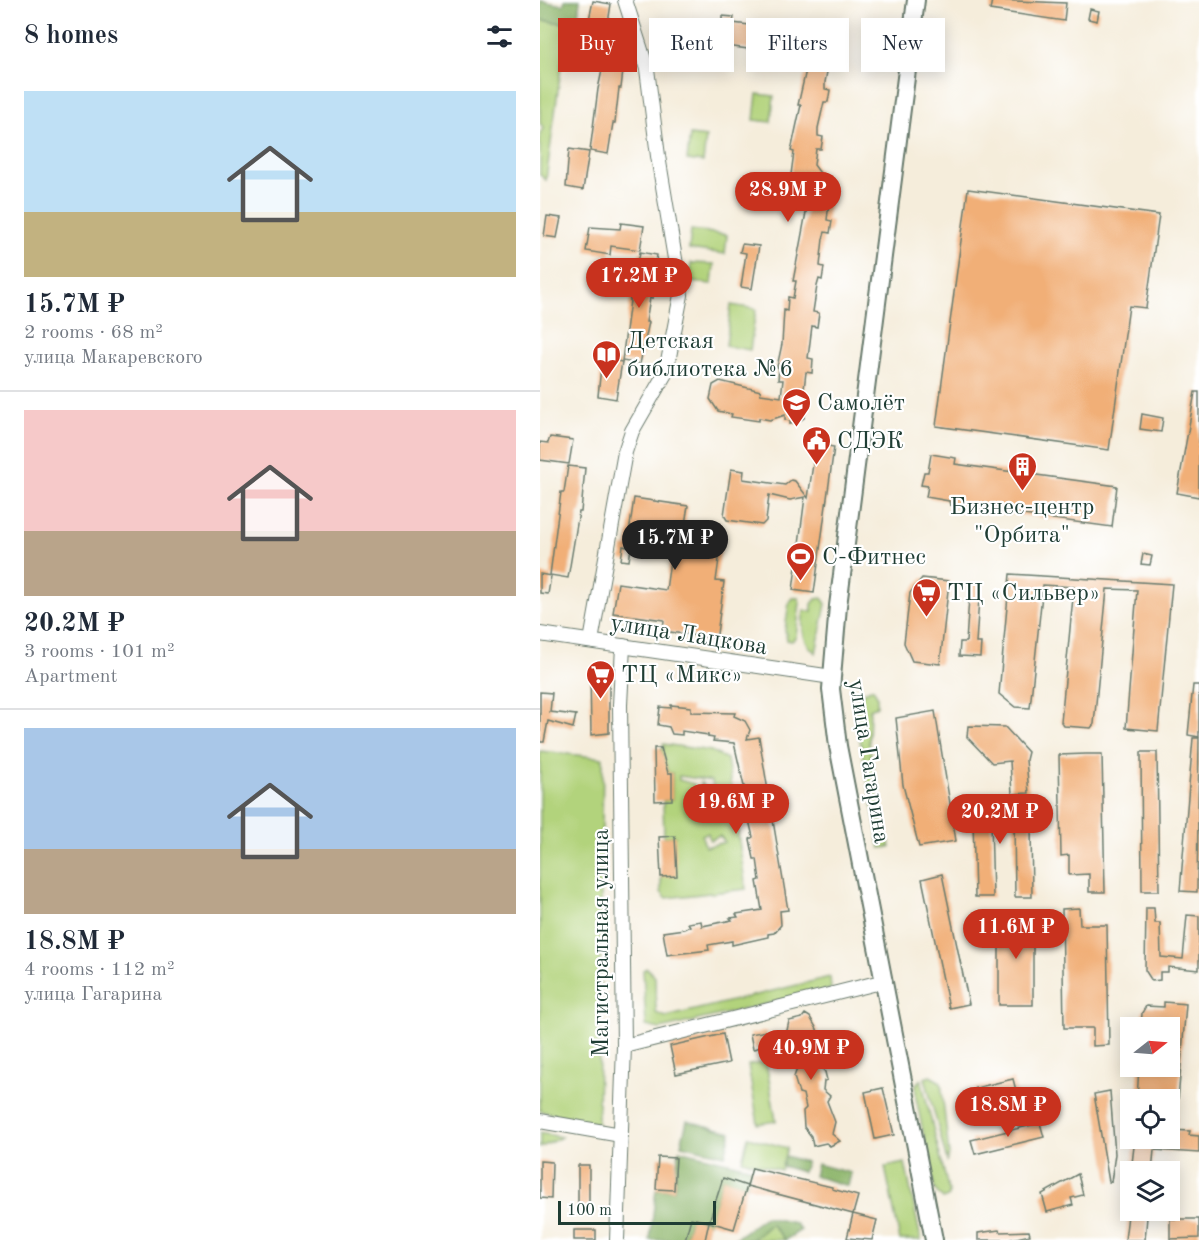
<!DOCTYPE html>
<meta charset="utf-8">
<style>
body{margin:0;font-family:"Old Standard TT",serif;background:#f6f6f7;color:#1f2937;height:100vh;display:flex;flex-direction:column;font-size:22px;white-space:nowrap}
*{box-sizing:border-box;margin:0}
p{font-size:20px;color:#747a83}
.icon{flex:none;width:33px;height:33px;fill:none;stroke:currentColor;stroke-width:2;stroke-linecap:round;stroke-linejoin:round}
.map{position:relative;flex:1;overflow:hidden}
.details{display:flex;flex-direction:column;background:#fff;width:540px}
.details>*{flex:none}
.guide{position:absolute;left:18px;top:18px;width:550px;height:54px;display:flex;gap:12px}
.needle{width:39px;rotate:73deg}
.fabs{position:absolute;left:580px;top:1017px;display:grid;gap:12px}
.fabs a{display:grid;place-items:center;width:60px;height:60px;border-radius:0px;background:#fff;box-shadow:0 3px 15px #0003;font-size:30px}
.scale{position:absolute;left:18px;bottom:15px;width:158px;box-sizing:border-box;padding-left:6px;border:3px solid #1f3d34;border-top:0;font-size:16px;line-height:21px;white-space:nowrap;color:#1f3d34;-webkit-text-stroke:4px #fff;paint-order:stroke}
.price{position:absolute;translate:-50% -51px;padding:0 14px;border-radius:21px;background:#c8321e;color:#fff;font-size:20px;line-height:39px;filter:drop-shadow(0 2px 3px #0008)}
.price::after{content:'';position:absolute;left:50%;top:36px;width:18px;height:14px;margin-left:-9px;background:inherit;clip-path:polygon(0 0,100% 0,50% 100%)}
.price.selected{background:#222;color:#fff}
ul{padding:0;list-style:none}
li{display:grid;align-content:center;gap:12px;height:318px;padding:0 24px}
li+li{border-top:2px solid #e0e1e3}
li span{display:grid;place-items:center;height:186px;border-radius:0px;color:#555}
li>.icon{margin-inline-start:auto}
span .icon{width:108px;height:108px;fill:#fffc;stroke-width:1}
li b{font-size:26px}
h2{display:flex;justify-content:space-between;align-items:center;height:72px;padding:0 24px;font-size:26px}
.tag{padding:0 21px;border-radius:0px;background:#fff;box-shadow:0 3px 15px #0003;font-size:21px;line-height:54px}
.tag.selected{background:#c8321e;color:#fff}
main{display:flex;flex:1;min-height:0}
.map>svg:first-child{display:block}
.green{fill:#b2d37b;stroke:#688858;stroke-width:1.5;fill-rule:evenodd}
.forest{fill:#8db56b;stroke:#567950;stroke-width:1.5}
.building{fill:#f1af77}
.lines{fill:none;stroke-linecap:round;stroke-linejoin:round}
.minor-casing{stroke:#6a7b6e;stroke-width:16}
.major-casing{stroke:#6a7b6e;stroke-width:20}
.minor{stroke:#fff;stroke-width:14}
.major{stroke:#fff;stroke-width:16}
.labels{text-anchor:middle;stroke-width:4.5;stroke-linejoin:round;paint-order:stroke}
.poi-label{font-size:24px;fill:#1f3d34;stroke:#fff;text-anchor:start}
.street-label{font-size:24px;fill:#1f3d34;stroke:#fff}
</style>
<main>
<section class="details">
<h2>8 homes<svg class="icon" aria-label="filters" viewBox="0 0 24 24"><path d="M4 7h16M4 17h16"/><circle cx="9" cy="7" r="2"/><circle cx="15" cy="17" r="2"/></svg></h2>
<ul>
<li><span style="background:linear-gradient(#bfe0f5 65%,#c2b280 0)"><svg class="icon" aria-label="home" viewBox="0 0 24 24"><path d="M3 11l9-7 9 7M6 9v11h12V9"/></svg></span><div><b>15.7M ₽</b><p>2 rooms · 68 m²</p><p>улица Макаревского</p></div></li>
<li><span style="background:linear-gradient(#f6c9c9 65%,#b9a48a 0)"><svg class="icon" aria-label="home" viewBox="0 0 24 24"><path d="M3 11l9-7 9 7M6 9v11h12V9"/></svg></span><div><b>20.2M ₽</b><p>3 rooms · 101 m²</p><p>Apartment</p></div></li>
<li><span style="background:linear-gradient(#a9c7e8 65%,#b9a48a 0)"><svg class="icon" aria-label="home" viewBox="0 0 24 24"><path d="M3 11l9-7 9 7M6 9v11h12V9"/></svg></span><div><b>18.8M ₽</b><p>4 rooms · 112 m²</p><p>улица Гагарина</p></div></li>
</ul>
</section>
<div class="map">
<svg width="659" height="1240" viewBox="0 0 659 1240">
<rect width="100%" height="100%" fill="#fff"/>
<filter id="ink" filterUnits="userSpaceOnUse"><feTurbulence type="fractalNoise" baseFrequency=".0167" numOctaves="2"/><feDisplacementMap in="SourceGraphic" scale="12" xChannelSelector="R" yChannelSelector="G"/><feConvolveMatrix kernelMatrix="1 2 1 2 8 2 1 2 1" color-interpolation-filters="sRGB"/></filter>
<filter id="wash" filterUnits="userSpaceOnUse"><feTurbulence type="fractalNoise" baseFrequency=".008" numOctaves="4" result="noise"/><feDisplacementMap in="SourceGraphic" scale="24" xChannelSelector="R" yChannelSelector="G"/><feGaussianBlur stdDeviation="1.35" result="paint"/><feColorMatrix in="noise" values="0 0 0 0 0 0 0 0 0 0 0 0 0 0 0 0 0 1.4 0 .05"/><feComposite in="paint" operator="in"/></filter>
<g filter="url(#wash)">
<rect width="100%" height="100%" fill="#f5eddb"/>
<!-- green -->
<g class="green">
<path d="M 0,20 L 37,25 L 33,53 L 23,53 L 6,180 L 0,175 L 0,134 L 3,128 L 0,123 Z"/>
<path d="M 217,94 L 234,96 L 231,122 L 214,120 Z"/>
<path d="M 150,135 L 166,137 L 163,162 L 147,160 Z"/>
<path d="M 151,230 L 187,235 L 185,254 L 149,249 Z"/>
<path d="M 151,263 L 174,264 L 172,284 L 150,282 Z"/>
<path d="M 191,305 L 216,309 L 210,350 L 186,346 Z"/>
<path d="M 252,598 L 258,598 L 260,602 L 256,637 L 252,641 L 247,640 L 245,630 L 249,602 Z"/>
<path d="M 282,598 L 286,604 L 276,653 C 261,643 261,626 264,610 L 272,612 L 272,604 L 276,599 Z"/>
<path d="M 333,688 L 337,696 L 337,706 L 330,709 L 329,743 L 344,835 L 347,836 L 351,847 L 340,848 L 314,707 L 324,692 Z"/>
<path d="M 123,744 L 171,751 L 187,759 L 206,889 L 126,898 L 121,892 L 121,877 L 135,836 L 124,837 L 123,801 L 132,800 L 132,773 L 128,773 L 121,748 L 124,749 ZM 139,776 L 172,781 L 173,786 L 167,789 L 160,782 L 163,792 L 157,794 L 154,784 L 139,780 ZM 168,833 L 170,840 L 180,836 L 185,842 L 165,847 L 162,835 Z"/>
<path d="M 0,751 L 63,758 L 58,1124 L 0,1111 Z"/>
<path d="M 107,968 L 115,977 L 116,1013 L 126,1017 L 290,977 L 291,989 L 120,1029 L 106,1026 L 103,970 Z"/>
<path d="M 226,1062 L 236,1121 L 218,1124 L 208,1065 Z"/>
<path d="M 390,1076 L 401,1082 L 409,1155 L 407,1161 L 385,1078 Z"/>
<path d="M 381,1079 L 409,1192 L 409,1196 L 403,1199 L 395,1190 L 376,1098 L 376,1084 Z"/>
<path d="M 0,1133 L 21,1137 L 0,1148 Z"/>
<path d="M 208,1137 L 247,1148 L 241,1170 L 202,1160 Z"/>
<path d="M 365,1163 L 381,1240 L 360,1240 L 345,1167 Z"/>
<path d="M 231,1224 L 245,1240 L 212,1240 Z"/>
</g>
<!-- forest -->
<g class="forest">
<path d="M 25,0 L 40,0 L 37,25 L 0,20 L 0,1 L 23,5 Z"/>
<path d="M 147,1121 L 191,1132 L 185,1155 L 141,1145 Z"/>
<path d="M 139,1150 L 212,1168 L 207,1186 L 183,1179 L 169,1223 L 151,1218 L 145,1240 L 110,1240 L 116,1189 L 134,1190 Z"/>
<path d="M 245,1156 L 266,1162 L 263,1172 L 242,1166 Z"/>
<path d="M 277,1164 L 311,1173 L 308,1186 L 274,1176 Z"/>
<path d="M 225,1217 L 255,1223 L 261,1230 L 245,1240 L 231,1224 L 212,1240 L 193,1240 Z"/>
</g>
<g id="blocks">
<!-- building -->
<g class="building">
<path d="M 452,0 L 526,3 L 524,21 L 450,10 Z"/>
<path d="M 53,1 L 71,4 L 65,42 L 45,38 Z"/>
<path d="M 550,9 L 559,11 L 557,21 L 548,19 Z"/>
<path d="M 182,16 L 194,17 L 193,23 L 201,24 L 227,27 L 228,22 L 241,24 L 240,29 L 273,34 L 290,57 L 285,82 L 285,89 L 290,90 L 288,102 L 284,102 L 278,128 L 278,136 L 283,137 L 281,149 L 276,149 L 274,165 L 291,188 L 287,220 L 292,221 L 290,233 L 285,232 L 283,239 L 280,266 L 284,267 L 282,280 L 279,279 L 277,286 L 273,312 L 279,313 L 277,327 L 272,326 L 268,358 L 273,359 L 272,373 L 266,372 L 263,398 L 263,406 L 268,407 L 264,418 L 256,423 L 250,424 L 250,421 L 245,420 L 245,415 L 230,420 L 219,418 L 219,421 L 191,417 L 192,414 L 178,411 L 170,399 L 173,385 L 180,381 L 221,391 L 220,394 L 241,397 L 243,380 L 238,380 L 239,368 L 237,367 L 242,344 L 244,310 L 247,311 L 248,297 L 253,298 L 256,281 L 253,281 L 271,186 L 250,182 L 254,152 L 251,151 L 261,105 L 258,105 L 269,57 L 171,44 L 171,42 L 162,40 L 165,19 L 182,21 Z"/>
<path d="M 68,42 L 86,45 L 81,88 L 79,88 L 75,123 L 73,123 L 68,154 L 50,151 L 58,89 Z"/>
<path d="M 29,149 L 49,152 L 43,190 L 26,187 Z"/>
<path d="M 428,189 L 619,215 L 606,308 L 589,306 L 569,450 L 396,426 Z"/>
<path d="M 7,216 L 21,218 L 17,238 L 4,236 Z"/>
<path d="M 81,223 L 104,226 L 100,250 L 71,246 L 70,255 L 46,251 L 50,227 L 80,229 Z"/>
<path d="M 202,244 L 219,246 L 212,289 L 201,287 L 206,253 L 200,252 Z"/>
<path d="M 100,252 L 117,255 L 112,287 L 114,288 L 113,298 L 110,298 L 106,322 L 109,322 L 100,364 L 82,361 L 93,278 L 95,279 Z"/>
<path d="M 62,358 L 82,362 L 76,399 L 58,396 Z"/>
<path d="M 655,392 L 659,392 L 659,497 L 637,493 Z"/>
<path d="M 602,414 L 623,418 L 621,432 L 600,429 Z"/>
<path d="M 10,437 L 33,440 L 29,464 L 0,460 L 0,442 L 8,443 Z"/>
<path d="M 276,444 L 294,447 L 274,593 L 253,590 L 265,497 L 250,500 L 229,495 L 226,521 L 222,525 L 187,520 L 184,515 L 191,469 L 204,471 L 203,479 L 245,485 L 251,480 L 255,481 L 268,498 Z"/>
<path d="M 391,454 L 416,458 L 415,464 L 577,486 L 572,527 L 410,505 L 409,501 L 386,497 L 388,486 L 381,485 L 384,472 L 388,472 Z"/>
<path d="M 28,466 L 45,468 L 41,512 L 39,512 L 28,578 L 10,575 L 21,492 L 24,492 Z"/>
<path d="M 94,498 L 148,506 L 145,524 L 183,530 L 176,581 L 184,582 L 177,634 L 172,638 L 123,631 L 124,620 L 73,613 L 78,583 L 126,590 L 131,554 L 91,548 L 89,561 L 81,560 L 83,546 L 87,547 Z"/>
<path d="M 603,554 L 612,556 L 610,565 L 601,564 Z"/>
<path d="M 0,574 L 11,576 L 8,594 L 0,593 Z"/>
<path d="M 470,574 L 632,584 L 618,731 L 586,728 L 597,590 L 567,589 L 554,724 L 551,728 L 524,726 L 521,722 L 534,587 L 503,585 L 490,708 L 475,707 L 459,694 Z"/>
<path d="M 382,578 L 409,581 L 400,664 L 372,661 L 364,643 L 370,593 Z"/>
<path d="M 430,583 L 440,583 L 436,643 L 441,643 L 440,657 L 419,656 L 420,642 L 426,642 Z"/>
<path d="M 69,666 L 69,733 L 51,735 L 50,668 Z"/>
<path d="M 653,685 L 659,685 L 659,737 L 648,735 Z"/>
<path d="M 0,692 L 12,693 L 10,712 L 36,715 L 33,728 L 8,721 L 4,742 L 0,742 Z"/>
<path d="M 131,705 L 151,707 L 151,712 L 195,713 L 194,716 L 205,721 L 210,730 L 207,739 L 219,737 L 248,910 L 240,911 L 241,925 L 234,933 L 228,934 L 228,937 L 192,945 L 192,941 L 168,945 L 169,950 L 127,955 L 123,932 L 144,929 L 150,926 L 148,923 L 161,921 L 162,926 L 192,920 L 190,918 L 198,917 L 196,914 L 222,910 L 217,881 L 220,880 L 217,859 L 214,859 L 210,839 L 213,837 L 203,795 L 206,795 L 194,743 L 173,741 L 174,738 L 168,737 L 168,735 L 142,731 L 142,735 L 132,734 L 129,727 L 118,725 L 120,707 L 131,708 Z"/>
<path d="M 395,711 L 416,841 L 379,847 L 363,785 L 356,718 Z"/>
<path d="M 428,726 L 465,727 L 488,752 L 486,760 L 489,793 L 472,794 L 470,761 L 452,763 L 427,737 Z"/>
<path d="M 653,738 L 659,738 L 657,892 L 640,891 Z"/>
<path d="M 114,748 L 121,748 L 128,773 L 132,773 L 132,800 L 115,801 Z"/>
<path d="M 601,752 L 617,752 L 619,891 L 602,891 Z"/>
<path d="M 546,754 L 562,754 L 565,892 L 549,892 L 549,874 L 529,875 L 529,855 L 521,856 L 519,755 Z"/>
<path d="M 427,798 L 469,800 L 491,826 L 492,897 L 475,897 L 474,820 L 451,821 L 453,897 L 435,897 L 433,819 L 428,819 Z"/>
<path d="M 135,836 L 137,876 L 121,877 L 119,837 Z"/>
<path d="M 402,874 L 429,1004 L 409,1008 L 382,879 Z"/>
<path d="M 539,908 L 540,925 L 567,925 L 569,1045 L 553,1046 L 553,1028 L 524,1028 L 522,909 Z"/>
<path d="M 606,908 L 614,908 L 615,923 L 620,923 L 621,957 L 643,959 L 647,915 L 659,916 L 659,970 L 628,967 L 628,972 L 620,972 L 620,980 L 612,981 L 605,970 Z"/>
<rect x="459" y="915" width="34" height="90"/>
<path d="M 624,1002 L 646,1004 L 636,1125 L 630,1124 L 630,1100 L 597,1100 L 599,1066 L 630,1066 L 630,1028 L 601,1028 L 602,1013 L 606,1006 L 624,1007 Z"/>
<path d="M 265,1014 L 270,1017 L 277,1029 L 279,1039 L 277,1050 L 282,1055 L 278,1062 L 285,1072 L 287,1080 L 284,1081 L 283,1090 L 290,1096 L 287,1101 L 295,1122 L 292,1134 L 300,1141 L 290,1146 L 286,1143 L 273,1146 L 271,1136 L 264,1127 L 263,1111 L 266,1108 L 263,1094 L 259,1093 L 254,1077 L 258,1066 L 255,1052 L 251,1051 L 246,1035 L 249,1021 L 262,1018 Z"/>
<path d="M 226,1031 L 230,1045 L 213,1049 L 210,1034 Z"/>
<path d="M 183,1034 L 189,1063 L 136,1074 L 130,1046 Z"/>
<path d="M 473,1079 L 479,1102 L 441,1112 L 435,1088 Z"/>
<path d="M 343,1088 L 354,1135 L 335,1139 L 325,1092 Z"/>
<path d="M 570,1091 L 575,1154 L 571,1182 L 569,1182 L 554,1094 Z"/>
<path d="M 500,1123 L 504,1137 L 435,1154 L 431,1140 Z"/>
<path d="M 630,1130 L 650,1131 L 649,1135 L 659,1136 L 659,1153 L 614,1150 L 612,1172 L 591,1172 L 595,1138 L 630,1138 Z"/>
<path d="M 118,1157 L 136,1158 L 134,1190 L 116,1189 Z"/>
<path d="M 0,1161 L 12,1162 L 11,1199 L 0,1198 Z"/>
<rect x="38" y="1165" width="11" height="41"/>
<path d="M 212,1168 L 292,1187 L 292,1189 L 318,1196 L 313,1214 L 207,1186 Z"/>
<path d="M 538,1174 L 543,1195 L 531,1198 L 533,1205 L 507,1212 L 502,1194 Z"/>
<path d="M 183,1178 L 207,1186 L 194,1229 L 169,1222 Z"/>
<path d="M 313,1214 L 337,1220 L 332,1240 L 307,1238 Z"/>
<path d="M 588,1215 L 607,1217 L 605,1240 L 585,1240 Z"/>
<path d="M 151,1218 L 169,1222 L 165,1240 L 145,1240 Z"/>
<path d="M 630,1219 L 659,1219 L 659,1238 L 630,1239 Z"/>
<rect x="34" y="1230" width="22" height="10"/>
<path d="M 459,1230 L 460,1232 L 489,1231 L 490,1235 L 468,1240 L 438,1240 L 438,1233 Z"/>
</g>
</g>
</g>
<g filter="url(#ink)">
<use href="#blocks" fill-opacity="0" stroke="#6a7b6e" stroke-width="1.5"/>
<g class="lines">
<defs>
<g id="minor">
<path d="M 0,634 L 292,677"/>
<path d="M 51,641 L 85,452 L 92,431 L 126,372 L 141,295 L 118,156 L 107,69 L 85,0"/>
<path d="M 84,1046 L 345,981"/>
<path d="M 0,1121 L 81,1135"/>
<path d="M 77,1240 L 84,1046 L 80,705 L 83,646"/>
</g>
<path id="major" d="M 376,0 L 298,606 L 291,689 L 298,746 L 394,1240"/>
</defs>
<!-- minor casing -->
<use href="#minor" class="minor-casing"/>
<!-- major casing -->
<use href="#major" class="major-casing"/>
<!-- minor -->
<use href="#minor" class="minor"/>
<!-- major -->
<use href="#major" class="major"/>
</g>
</g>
<!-- icons -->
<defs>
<symbol id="library-pin" viewBox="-11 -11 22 30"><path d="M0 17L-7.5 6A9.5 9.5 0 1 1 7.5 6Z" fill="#c8321e" stroke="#fff"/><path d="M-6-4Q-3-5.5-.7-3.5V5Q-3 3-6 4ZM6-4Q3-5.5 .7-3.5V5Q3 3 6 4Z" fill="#fff"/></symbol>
<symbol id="school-pin" viewBox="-11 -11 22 30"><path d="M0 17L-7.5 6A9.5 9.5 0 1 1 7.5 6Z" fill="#c8321e" stroke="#fff"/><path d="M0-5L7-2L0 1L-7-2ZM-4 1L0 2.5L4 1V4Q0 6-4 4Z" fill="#fff"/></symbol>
<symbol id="civic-pin" viewBox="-11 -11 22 30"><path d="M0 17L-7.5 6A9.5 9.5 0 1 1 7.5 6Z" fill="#c8321e" stroke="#fff"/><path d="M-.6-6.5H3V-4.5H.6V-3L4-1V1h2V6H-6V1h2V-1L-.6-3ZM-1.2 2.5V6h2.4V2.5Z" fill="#fff"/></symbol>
<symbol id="building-pin" viewBox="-11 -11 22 30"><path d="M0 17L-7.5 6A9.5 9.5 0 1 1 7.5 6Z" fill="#c8321e" stroke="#fff"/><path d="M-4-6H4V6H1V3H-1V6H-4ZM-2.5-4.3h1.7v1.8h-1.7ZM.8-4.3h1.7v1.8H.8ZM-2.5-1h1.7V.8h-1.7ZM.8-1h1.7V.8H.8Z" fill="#fff"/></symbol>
<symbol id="stadium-pin" viewBox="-11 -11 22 30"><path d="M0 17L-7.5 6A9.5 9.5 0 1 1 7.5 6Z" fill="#c8321e" stroke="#fff"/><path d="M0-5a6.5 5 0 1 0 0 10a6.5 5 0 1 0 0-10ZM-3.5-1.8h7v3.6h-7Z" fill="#fff"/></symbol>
<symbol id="supermarket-pin" viewBox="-11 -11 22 30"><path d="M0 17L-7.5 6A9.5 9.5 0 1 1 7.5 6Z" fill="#c8321e" stroke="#fff"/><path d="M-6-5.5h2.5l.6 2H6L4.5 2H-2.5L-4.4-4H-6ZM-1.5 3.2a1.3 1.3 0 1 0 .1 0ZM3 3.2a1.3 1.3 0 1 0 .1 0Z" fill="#fff"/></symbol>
</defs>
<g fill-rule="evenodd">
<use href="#library-pin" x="50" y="338" width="33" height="45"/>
<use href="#school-pin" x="240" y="386" width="33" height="45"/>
<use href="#civic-pin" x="260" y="424" width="33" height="45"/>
<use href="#building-pin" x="466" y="450" width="33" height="45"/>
<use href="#stadium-pin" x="244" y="540" width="33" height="45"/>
<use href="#supermarket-pin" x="370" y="576" width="33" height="45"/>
<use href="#supermarket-pin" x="44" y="658" width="33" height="45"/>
</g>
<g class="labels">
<!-- poi labels -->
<g class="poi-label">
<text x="87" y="348">Детская<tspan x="87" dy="28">библиотека №6</tspan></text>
<text x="277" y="410">Самолёт</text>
<text x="297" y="448">СДЭК</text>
<text x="482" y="514" text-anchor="middle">Бизнес-центр<tspan x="482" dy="28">"Орбита"</tspan></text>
<text x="282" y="564">С-Фитнес</text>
<text x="407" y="600">ТЦ «Сильвер»</text>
<text x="81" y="682">ТЦ «Микс»</text>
</g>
<!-- street labels -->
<g class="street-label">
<text transform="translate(149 634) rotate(9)" y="8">улица Лацкова</text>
<text transform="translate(330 761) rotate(81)" y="8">улица Гагарина</text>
<text transform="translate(60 943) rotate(-90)" y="8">Магистральная улица</text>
</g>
</g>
</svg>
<div class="fabs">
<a><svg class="needle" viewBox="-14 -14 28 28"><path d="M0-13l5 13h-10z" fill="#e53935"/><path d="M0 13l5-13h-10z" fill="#747a83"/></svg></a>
<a><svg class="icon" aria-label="locate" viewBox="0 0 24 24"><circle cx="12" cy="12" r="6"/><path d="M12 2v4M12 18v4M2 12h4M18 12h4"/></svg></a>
<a><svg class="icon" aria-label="layers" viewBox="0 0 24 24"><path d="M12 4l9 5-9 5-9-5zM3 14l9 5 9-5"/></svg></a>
</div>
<div class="scale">100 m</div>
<b class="price" style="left:248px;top:223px">28.9M ₽</b>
<b class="price" style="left:99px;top:309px">17.2M ₽</b>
<b class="price selected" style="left:135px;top:571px">15.7M ₽</b>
<b class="price" style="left:196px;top:835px">19.6M ₽</b>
<b class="price" style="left:460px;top:845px">20.2M ₽</b>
<b class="price" style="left:476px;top:960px">11.6M ₽</b>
<b class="price" style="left:271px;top:1081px">40.9M ₽</b>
<b class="price" style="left:468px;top:1138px">18.8M ₽</b>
<div class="guide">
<a class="tag selected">Buy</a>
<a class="tag">Rent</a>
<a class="tag">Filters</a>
<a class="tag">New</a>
</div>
</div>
</main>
